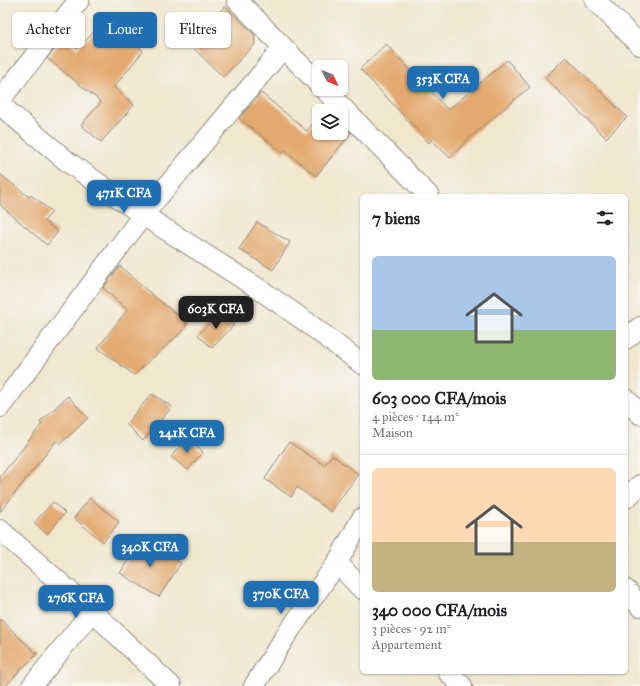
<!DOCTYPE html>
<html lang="fr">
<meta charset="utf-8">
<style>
body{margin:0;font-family:"IM FELL Great Primer",serif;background:#f6f6f6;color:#202124;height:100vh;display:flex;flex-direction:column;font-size:15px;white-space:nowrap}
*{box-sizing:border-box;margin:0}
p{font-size:13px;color:#757577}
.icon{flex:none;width:22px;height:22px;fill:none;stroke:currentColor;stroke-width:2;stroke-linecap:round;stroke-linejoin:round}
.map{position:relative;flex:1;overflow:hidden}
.panel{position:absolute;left:360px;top:194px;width:268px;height:480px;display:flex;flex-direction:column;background:#fff;border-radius:6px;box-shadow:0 1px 3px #0004}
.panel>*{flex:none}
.guide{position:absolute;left:12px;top:12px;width:288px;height:36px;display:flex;gap:8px}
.needle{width:26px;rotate:133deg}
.fabs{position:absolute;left:312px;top:60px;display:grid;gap:8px}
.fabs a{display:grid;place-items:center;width:36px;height:36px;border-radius:6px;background:#fff;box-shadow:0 1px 3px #0004;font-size:20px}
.price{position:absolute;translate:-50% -34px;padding:0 9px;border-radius:8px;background:#1f6fb2;color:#fff;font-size:13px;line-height:26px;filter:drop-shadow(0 1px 2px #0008)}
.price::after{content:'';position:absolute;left:50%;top:24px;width:12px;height:9px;margin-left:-6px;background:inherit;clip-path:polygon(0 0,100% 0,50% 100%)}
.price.on{background:#222;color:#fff}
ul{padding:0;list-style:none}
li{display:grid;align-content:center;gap:8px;height:212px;padding:0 12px}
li+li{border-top:1px solid #e0e0e0}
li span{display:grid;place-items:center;height:124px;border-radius:6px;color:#555}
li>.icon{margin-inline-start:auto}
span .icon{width:72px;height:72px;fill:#fffc;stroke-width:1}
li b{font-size:17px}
h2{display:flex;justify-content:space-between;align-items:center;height:48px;padding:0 12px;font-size:17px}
.chip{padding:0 14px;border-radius:6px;background:#fff;box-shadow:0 1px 3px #0004;font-size:14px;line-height:36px}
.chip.on{background:#1f6fb2;color:#fff}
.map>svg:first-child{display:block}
.building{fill:#e3a96e}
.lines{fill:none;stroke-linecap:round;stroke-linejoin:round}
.minor-casing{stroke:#8e897d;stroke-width:22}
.minor{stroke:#fff;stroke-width:20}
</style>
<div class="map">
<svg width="640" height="686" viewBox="0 0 640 686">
<rect width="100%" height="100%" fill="#f6f6f2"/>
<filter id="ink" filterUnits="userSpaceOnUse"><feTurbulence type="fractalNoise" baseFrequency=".025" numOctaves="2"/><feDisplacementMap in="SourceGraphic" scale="8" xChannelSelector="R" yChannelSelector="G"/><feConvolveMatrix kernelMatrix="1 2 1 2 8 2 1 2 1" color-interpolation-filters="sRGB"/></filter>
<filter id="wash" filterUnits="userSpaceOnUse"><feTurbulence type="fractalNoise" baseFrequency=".012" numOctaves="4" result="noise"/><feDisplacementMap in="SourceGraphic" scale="16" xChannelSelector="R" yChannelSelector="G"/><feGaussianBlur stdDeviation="0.9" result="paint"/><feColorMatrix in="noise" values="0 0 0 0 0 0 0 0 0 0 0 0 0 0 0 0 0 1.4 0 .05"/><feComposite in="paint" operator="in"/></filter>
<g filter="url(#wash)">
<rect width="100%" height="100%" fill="#f1e7cf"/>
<g id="blocks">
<!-- building -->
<g class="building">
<path d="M 225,6 L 254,34 L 255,44 L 223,77 L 189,44 Z"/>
<path d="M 109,17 L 143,51 L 114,87 L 134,105 L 101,142 L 81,125 L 101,102 L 47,58 L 64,38 L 77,49 Z"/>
<path d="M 386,44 L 448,110 L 507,60 L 530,87 L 467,140 L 450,158 L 432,140 L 429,143 L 360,69 Z"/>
<path d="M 566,57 L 627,117 L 606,138 L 545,78 Z"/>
<path d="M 261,93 L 307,131 L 319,116 L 319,133 L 341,133 L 341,123 L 351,133 L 316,176 L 285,150 L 283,153 L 239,118 Z"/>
<path d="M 0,174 L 29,197 L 31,195 L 52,212 L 44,221 L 58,232 L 47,245 L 0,205 Z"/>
<path d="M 257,222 L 290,242 L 273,270 L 239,249 Z"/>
<path d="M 120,266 L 143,287 L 187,323 L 184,330 L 134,375 L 98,348 L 127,310 L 103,288 Z"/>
<path d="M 220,312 L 234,325 L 212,348 L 198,335 Z"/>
<path d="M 152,394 L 172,407 L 143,441 L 126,424 Z"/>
<path d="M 68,396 L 88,418 L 60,444 L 57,440 L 0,512 L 0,477 L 42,424 L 40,422 Z"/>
<path d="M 186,438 L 203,452 L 188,470 L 171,457 Z"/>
<path d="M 289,442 L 324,465 L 332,455 L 358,474 L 331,512 L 297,487 L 291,497 L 265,479 Z"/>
<path d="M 90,498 L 119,522 L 103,542 L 74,518 Z"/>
<path d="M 53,502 L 65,513 L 47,534 L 34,523 Z"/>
<path d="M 142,539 L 181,563 L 159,597 L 120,573 Z"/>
<path d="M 0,619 L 37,654 L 23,668 L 23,667 L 6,686 L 0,686 Z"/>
</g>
</g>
</g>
<g filter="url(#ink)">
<use href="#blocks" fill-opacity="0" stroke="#8e897d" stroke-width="1"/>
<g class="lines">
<defs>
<g id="minor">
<path d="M 237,0 L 319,84"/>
<path d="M 595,0 L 640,45"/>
<path d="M 324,89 L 429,196"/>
<path d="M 0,100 L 79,0"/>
<path d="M 0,105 L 68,162 L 143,215 L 259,289 L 305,321 L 362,364"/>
<path d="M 626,339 L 640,327"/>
<path d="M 626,399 L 640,414"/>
<path d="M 0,407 L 143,215 L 283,48"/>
<path d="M 626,498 L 640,485"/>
<path d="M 0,530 L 92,611 L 171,686"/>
<path d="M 337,563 L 362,589"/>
<path d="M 626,590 L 640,606"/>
<path d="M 448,672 L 462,686"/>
<path d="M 32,686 L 92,611"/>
<path d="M 254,686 L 285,637 L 337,563 L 362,518"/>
</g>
</defs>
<!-- minor casing -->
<use href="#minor" class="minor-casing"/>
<!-- minor -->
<use href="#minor" class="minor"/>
</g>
</g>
</svg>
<div class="fabs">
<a><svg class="needle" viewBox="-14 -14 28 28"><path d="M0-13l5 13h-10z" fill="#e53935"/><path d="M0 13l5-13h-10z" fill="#757577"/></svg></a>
<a><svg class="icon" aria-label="layers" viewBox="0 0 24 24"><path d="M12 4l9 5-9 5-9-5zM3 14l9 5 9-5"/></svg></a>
</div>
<b class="price" style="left:443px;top:100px">353K CFA</b>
<b class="price" style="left:124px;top:214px">471K CFA</b>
<b class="price on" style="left:216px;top:330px">603K CFA</b>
<b class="price" style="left:187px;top:454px">241K CFA</b>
<b class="price" style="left:150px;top:568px">340K CFA</b>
<b class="price" style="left:281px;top:615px">370K CFA</b>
<b class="price" style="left:76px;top:619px">276K CFA</b>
<div class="guide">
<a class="chip">Acheter</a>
<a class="chip on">Louer</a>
<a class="chip">Filtres</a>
</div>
<section class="panel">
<h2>7 biens<svg class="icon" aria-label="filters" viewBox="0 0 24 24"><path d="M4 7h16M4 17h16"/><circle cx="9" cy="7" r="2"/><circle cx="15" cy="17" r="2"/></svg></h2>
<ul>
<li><span style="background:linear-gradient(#a9c7e8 60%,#8fb573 0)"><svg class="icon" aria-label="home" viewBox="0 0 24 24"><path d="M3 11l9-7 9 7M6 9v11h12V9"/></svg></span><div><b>603 000 CFA/mois</b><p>4 pièces · 144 m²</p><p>Maison</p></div></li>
<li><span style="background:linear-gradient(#ffd9b3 60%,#c2b280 0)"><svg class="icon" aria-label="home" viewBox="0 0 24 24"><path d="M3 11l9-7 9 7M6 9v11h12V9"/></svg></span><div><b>340 000 CFA/mois</b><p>3 pièces · 92 m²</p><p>Appartement</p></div></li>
</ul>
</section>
</div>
